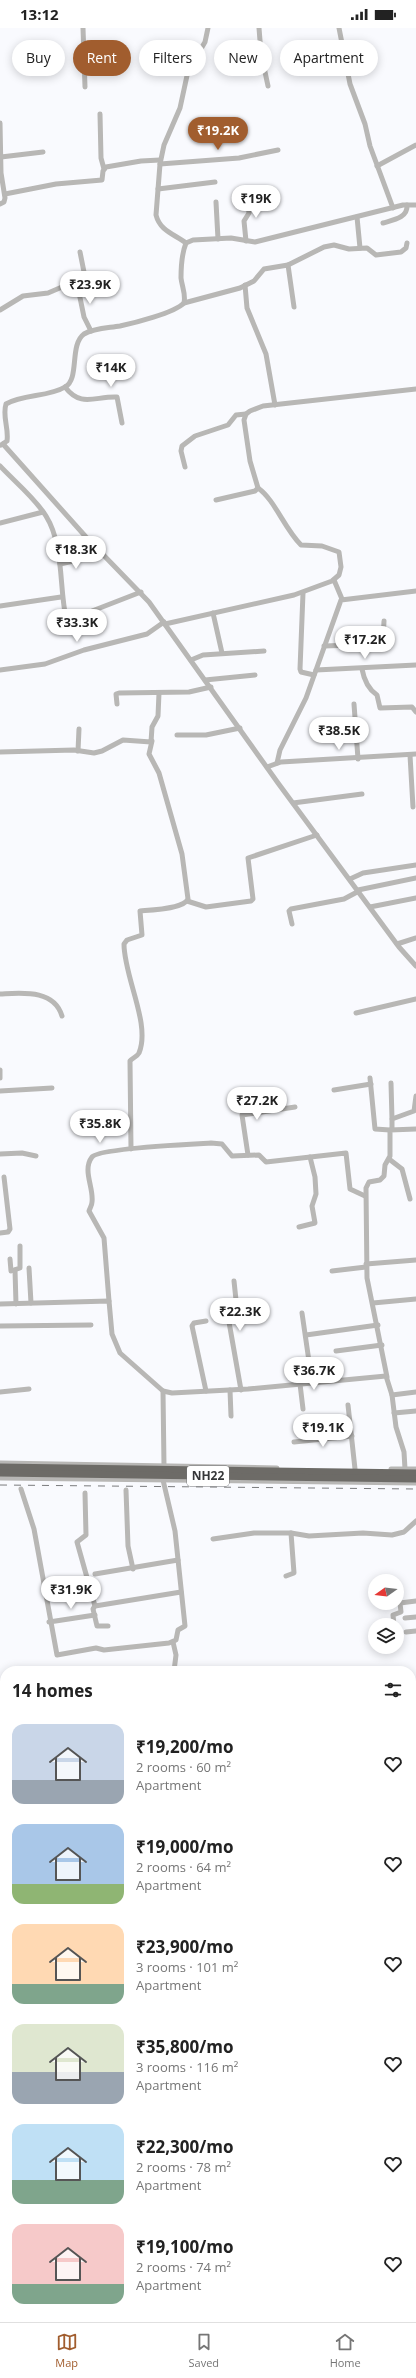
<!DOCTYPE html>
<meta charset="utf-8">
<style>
body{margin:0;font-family:"Open Sans",sans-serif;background:#f6f6f6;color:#222;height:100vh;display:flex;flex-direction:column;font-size:15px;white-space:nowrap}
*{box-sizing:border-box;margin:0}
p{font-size:13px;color:#767676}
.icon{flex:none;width:22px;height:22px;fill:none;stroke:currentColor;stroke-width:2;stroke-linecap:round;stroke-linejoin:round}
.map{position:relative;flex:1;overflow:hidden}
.side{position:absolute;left:0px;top:1638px;width:416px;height:656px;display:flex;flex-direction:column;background:#fff;border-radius:16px 16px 0 0;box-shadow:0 2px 10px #0003}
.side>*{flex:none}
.banner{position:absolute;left:12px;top:12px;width:392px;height:36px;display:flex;gap:8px}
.needle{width:26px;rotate:256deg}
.buttons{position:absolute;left:368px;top:1546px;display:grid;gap:8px}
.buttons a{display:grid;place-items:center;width:36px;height:36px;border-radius:50%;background:#fff;box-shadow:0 2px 10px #0003;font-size:20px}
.price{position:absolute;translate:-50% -34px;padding:0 9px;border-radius:14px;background:#fff;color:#222;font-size:13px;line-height:26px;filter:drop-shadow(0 1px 2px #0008)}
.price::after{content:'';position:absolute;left:50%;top:24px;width:12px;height:9px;margin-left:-6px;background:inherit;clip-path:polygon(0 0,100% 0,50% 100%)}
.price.current{background:#a15d2e;color:#fff}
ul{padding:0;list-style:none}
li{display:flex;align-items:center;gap:12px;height:100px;padding:0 12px}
li span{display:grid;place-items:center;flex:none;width:112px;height:80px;border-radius:12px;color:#555}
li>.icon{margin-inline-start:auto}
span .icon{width:48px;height:48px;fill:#fffc;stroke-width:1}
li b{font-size:17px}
h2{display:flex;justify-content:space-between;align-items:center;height:48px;padding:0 12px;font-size:17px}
.pill{padding:0 14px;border-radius:18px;background:#fff;box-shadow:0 2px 10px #0003;font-size:14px;line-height:36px}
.pill.current{background:#a15d2e;color:#fff}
.status{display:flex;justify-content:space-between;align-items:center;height:28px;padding:0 20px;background:#fff;direction:ltr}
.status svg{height:11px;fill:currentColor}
.menu{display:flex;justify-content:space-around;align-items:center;height:56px;border-top:1px solid #e0e0e0;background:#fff;font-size:11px;color:#767676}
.menu a{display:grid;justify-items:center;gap:2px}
.menu .current{color:#a15d2e}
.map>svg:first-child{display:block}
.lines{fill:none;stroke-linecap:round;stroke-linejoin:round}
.stream{stroke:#99a7c4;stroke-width:1}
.minor{stroke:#b8b7b5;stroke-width:5}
.highway{stroke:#6d6b67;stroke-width:7}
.rail{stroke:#7a7b7d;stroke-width:1;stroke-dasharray:7 7;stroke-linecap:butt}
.labels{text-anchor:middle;stroke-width:3;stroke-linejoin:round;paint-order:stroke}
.shield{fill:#fff;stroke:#727374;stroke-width:1}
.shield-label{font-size:12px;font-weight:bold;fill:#363739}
</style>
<div class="status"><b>13:12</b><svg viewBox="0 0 49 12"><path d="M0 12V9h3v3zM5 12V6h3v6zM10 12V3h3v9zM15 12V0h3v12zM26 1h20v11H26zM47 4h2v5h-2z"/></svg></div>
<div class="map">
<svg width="416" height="2294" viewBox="0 0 416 2294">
<rect width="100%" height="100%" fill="#f9fafe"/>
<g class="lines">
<!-- stream -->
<g class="stream">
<path d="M 0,1938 L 5,1941"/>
<path d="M 224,2289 L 225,2294"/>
</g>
<!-- minor -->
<g class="minor">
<path d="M 83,0 L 85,59"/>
<path d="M 259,0 L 261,25 L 268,58"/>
<path d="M 339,0 L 350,56 L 365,96 L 370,118 L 393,180"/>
<path d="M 100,86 L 101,130 L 104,141"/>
<path d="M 0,95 L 1,145 L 5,170 L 4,174 L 0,176"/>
<path d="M 1,129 L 43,124"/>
<path d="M 160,136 L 239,130 L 278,122"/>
<path d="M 377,138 L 416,117"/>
<path d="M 158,161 L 215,154"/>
<path d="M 5,166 L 56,156 L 102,152 L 103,143 L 106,139 L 141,133 L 160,132"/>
<path d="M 216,174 L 218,211"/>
<path d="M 357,189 L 360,220"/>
<path d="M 383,195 C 393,192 408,190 407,177"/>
<path d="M 246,213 L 244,193 L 249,185 L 247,170"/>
<path d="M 186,215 C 174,206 160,203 156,187 L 160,136 L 164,117 L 180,80 L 188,43 L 205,14 L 208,0"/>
<path d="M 288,237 L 294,279"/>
<path d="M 77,255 L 84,289 L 91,303"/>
<path d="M 245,257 L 247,280 L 266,326 L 275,377"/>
<path d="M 184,275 L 240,260 L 254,253 L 264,241 L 288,237 L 324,219 L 334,217 L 349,221 L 367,220 L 376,227 L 401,224 L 406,220 L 407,215"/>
<path d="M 0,282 L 23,268 L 48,265 L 69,256 L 86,254 L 80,224"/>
<path d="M 65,359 C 81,380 95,368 117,369 L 122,395"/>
<path d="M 3,416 L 86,509 L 149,574 L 278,755 L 399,919 L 416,938"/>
<path d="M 1,417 L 7,413 C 9,400 2,388 6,376 C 23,366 49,369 65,359 C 80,351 69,317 84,306 C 94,300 109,300 120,298 C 134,295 174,285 184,275 C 186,266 182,259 181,250 C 181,239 182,225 186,215 L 193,212 L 231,210 L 255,214 L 403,177 L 416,177"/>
<path d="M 0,438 C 15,454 35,470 46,488 C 64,517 59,558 66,590"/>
<path d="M 185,439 L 181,423 L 182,418 L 195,408 L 228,397 L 236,387 L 246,386"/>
<path d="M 216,472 L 255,463 L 258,460 L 250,433 L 244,392 L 246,386 L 250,383 L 263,378 L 416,361"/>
<path d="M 0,495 L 43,484"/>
<path d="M 60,536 L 87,530"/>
<path d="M 334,552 L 342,571"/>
<path d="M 303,565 L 300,641 L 301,644 L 314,647"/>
<path d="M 0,578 L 61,569"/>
<path d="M 92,583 L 141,564"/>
<path d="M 213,585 L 222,625"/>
<path d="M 165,596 L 294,567 L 332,553 L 339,547 L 341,539 L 339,524 L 322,518 L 301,517 C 284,500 275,472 258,460"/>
<path d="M 324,618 L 381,616 L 383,613 L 384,593"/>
<path d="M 191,632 L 203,627 L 264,623"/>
<path d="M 362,641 C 364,652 368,661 377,667 L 380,680 L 412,679 L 416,684"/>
<path d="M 0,642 L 45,636 L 84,622 L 147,606 L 164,594"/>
<path d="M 316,642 L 416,637"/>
<path d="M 205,652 L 255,647"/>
<path d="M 117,676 L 116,666 L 119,665 L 189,664 L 211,659"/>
<path d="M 354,676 L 358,731"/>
<path d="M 177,707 L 206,707 L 240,700"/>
<path d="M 78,723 L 79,701"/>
<path d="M 0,724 L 74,722 L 94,725 L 102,723 L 123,712 L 151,714 L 152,699 L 158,688 L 159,665"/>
<path d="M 410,727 L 413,779"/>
<path d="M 277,735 L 280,722 L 306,670 L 341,572 L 416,563"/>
<path d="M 267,739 L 281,734 L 416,726"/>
<path d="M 293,775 L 362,766"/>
<path d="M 350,851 L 363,845 L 416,837"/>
<path d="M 358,862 L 416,850"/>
<path d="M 187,873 L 206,879 L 251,873 L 253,871 L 248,830 L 317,807"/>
<path d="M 370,879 L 416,870"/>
<path d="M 292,896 L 289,883 L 291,881 L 344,871 L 359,863"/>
<path d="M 397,916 L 416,910"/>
<path d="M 0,966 C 22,965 54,961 62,988"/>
<path d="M 356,985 L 416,971"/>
<path d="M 0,1042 L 0,1050"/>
<path d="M 370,1050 L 375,1101 L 390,1102"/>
<path d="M 391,1055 L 392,1091"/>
<path d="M 334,1062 L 371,1056"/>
<path d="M 0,1063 L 52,1060"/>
<path d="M 392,1101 L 392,1091 L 414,1083 L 416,1068"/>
<path d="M 131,1121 L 130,1033 C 132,1030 137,1029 139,1025 C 151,996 124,949 124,916 L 127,912 L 142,907 L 140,883 C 151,882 184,881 188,871 L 182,826 L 159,745 L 149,726 L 152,713"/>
<path d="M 0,1126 L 22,1125 L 36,1128"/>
<path d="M 248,1127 L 242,1087 L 295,1079"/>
<path d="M 389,1131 L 402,1141 L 410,1171"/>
<path d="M 299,1199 L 315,1195 L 312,1178 L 316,1166 L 315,1149 L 310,1129"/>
<path d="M 0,1205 L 8,1204 L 10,1201 L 4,1149"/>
<path d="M 10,1231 L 11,1243 L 20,1240 L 20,1218"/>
<path d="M 366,1236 L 416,1232"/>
<path d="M 29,1240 L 31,1275"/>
<path d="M 15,1242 L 16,1276"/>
<path d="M 332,1243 L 366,1239"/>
<path d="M 234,1253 L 236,1272 L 226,1277 L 241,1362"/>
<path d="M 109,1273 L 104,1210 L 89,1183 C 90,1180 92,1177 92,1174 C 94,1160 82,1142 92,1129 C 98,1120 194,1116 211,1115 L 222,1116 L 232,1128 L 259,1127 L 266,1134 L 346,1125 L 350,1161 L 365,1168"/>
<path d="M 373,1275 L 416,1271"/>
<path d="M 0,1276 L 109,1273 L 112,1306 L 120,1325 L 163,1363 L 164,1438"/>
<path d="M 302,1285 L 312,1354"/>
<path d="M 0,1298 L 91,1297"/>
<path d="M 306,1307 L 378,1297"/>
<path d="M 336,1323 L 382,1317"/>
<path d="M 387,1349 L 367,1250 L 366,1160 L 369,1154 L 380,1152 L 384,1148 L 385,1137 L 390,1128 L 390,1102 L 416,1101"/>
<path d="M 300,1356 L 303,1381"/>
<path d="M 230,1362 L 231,1388"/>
<path d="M 163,1363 L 172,1365 L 248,1361 L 386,1348 L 392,1367 L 396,1399 L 404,1424 L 405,1441"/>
<path d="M 206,1363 L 192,1298 L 194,1295 L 206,1293"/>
<path d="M 0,1364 L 29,1361"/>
<path d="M 392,1367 L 416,1364"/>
<path d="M 348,1377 L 355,1441"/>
<path d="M 394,1385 L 416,1383"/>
<path d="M 294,1414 L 352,1408"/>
<path d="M 0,1435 L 277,1440"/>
<path d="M 391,1441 L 416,1441"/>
<path d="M 0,1450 L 416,1455"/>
<path d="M 21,1461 L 34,1501 L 57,1627 L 96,1620 L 104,1622 L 169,1615 L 176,1612 L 178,1602 L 185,1598 L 175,1503 L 163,1452"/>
<path d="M 126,1462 L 128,1518 L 133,1541"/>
<path d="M 85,1465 L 86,1507 L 77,1514 L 95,1578"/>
<path d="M 213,1511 L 254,1505 L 291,1505 L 309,1508 L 363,1505 L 392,1507 L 404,1504 L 416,1493"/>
<path d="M 95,1546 L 178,1532"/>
<path d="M 286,1548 L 294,1545 L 291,1505"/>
<path d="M 405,1590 L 416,1589"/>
<path d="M 49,1594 L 95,1587"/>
<path d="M 394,1597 L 393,1587 L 401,1584 L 400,1575 L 416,1573"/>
<path d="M 108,1598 L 97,1598 L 93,1581 L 95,1578 L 181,1564"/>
<path d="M 406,1604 L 416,1603"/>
<path d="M 373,1609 L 375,1609"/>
<path d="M 173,1614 L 176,1627 L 174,1643"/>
<path d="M 411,1740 L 416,1740"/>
<path d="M 411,1958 L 416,1960"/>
<path d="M 1,2022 L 5,1986"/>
<path d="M 0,2080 L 5,2081"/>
<path d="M 0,2128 L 5,2129"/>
<path d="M 0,2261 L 5,2261"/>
<path d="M 0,2285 L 12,2294"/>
<path d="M 105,2294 L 106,2289"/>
<path d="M 347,2294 L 348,2289"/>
</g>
<!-- highway -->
<g class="highway">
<path d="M 0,1439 L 416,1445"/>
<path d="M 0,1445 L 416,1451"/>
<path d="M 411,2149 L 416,2150"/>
<path d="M 0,2198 L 5,2197"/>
</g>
<!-- rail -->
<path class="rail" d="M 0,1457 L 416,1461"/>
</g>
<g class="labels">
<!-- shield labels -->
<rect class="shield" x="187" y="1438" width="42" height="20" rx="3"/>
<g class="shield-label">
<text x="208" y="1452">NH22</text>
</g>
</g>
</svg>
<div class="buttons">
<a><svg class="needle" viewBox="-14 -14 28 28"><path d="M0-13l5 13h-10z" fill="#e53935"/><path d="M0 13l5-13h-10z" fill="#767676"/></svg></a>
<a><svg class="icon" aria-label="layers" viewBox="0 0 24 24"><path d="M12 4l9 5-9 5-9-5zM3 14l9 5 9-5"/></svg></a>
</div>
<b class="price current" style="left:218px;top:123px">₹19.2K</b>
<b class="price" style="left:256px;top:191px">₹19K</b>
<b class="price" style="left:90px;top:277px">₹23.9K</b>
<b class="price" style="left:111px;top:360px">₹14K</b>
<b class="price" style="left:76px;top:542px">₹18.3K</b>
<b class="price" style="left:77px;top:615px">₹33.3K</b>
<b class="price" style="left:365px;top:632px">₹17.2K</b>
<b class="price" style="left:339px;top:723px">₹38.5K</b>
<b class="price" style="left:257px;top:1093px">₹27.2K</b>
<b class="price" style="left:100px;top:1116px">₹35.8K</b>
<b class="price" style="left:240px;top:1304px">₹22.3K</b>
<b class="price" style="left:314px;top:1363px">₹36.7K</b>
<b class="price" style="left:323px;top:1420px">₹19.1K</b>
<b class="price" style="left:71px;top:1582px">₹31.9K</b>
<div class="banner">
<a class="pill">Buy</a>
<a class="pill current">Rent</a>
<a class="pill">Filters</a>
<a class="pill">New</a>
<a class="pill">Apartment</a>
</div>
<section class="side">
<h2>14 homes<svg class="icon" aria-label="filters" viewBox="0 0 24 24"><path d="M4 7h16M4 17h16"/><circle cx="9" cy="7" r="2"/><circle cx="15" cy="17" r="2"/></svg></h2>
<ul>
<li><span style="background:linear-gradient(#c9d6e8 70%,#9aa5b1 0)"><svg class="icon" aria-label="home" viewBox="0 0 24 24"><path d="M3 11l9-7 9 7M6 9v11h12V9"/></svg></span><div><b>₹19,200/mo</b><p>2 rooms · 60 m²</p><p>Apartment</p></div><svg class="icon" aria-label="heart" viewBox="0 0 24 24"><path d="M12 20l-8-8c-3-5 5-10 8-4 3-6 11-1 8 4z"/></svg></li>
<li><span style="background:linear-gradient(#a9c7e8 75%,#8fb573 0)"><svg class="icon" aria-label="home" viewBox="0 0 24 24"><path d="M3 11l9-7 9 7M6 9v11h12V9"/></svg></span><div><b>₹19,000/mo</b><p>2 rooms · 64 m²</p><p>Apartment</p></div><svg class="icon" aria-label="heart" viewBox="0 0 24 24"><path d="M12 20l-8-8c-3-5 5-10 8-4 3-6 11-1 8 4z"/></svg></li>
<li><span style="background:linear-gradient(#ffd9b3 75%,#7fa58c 0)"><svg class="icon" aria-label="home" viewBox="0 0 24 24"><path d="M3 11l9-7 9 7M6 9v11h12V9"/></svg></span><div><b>₹23,900/mo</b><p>3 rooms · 101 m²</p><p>Apartment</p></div><svg class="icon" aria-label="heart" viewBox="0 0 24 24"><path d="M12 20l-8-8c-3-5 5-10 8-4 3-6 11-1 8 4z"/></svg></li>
<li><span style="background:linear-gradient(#dfe7d0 60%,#9aa5b1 0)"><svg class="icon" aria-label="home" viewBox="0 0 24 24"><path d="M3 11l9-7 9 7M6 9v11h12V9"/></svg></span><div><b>₹35,800/mo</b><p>3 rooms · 116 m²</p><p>Apartment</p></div><svg class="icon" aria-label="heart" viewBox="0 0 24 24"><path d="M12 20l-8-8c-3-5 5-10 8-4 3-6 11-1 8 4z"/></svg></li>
<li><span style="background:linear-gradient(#bfe0f5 70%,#7fa58c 0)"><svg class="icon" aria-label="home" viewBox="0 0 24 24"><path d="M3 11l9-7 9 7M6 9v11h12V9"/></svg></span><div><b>₹22,300/mo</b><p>2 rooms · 78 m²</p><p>Apartment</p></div><svg class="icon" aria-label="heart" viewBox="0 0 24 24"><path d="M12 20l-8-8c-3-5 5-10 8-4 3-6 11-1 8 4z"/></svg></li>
<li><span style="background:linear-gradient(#f6c9c9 75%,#7fa58c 0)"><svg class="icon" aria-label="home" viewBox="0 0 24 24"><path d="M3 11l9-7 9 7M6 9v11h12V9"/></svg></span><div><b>₹19,100/mo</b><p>2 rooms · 74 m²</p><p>Apartment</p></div><svg class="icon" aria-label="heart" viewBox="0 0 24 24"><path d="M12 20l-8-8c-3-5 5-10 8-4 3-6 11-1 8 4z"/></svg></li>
</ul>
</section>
</div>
<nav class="menu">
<a class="current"><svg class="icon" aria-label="map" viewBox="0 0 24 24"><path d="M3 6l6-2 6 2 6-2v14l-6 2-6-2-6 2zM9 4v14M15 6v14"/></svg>Map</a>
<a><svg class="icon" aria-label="saved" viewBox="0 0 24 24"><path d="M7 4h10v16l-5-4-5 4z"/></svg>Saved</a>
<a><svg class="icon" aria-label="home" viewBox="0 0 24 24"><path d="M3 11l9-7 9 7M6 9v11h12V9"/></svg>Home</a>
</nav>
